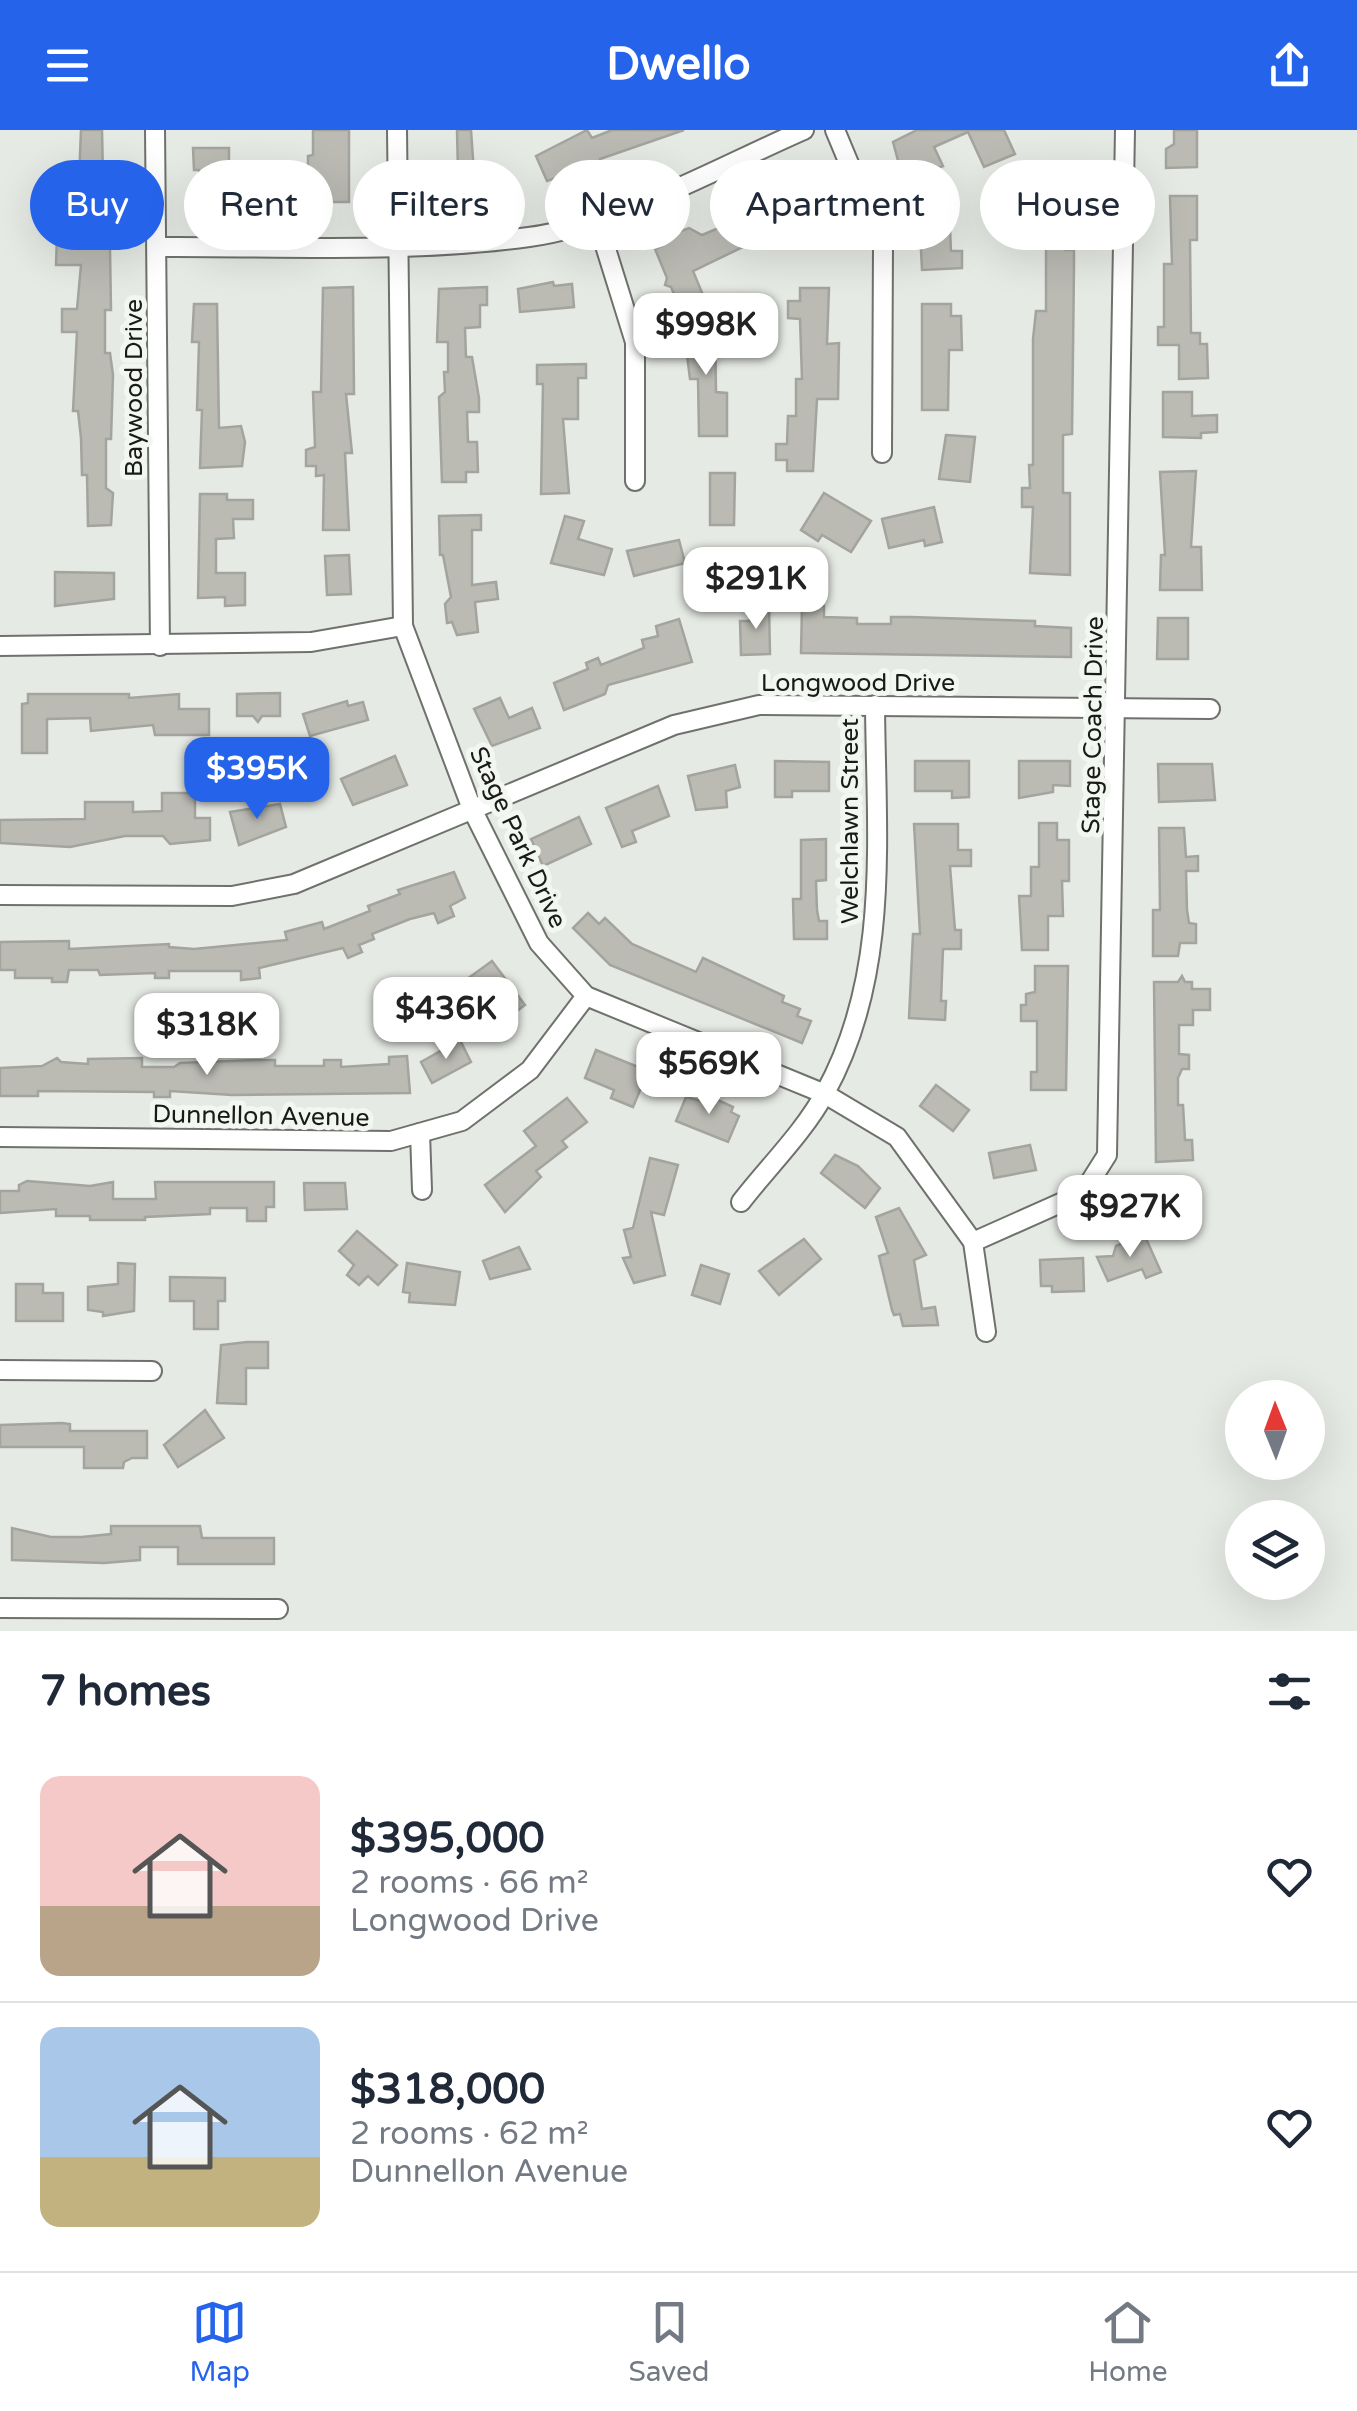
<!DOCTYPE html>
<meta charset="utf-8">
<style>
body{margin:0;font-family:"Varela Round",sans-serif;background:#f6f6f7;color:#1f2937;height:100vh;display:flex;flex-direction:column;font-size:38px;white-space:nowrap}
*{box-sizing:border-box;margin:0}
p{font-size:32px;color:#747a83}
.icon{flex:none;width:55px;height:55px;fill:none;stroke:currentColor;stroke-width:2;stroke-linecap:round;stroke-linejoin:round}
.map{position:relative;height:1501px;overflow:hidden}
.panel{display:flex;flex-direction:column;background:#fff;flex:1}
.panel>*{flex:none}
.hud{position:absolute;left:30px;top:30px;width:1298px;height:90px;display:flex;gap:20px}
.needle{width:65px;rotate:359deg}
.fabs{position:absolute;left:1225px;top:1250px;display:grid;gap:20px}
.fabs a{display:grid;place-items:center;width:100px;height:100px;border-radius:50%;background:#fff;box-shadow:0 10px 40px #0002;font-size:50px}
.price{position:absolute;translate:-50% -85px;padding:0 22px;border-radius:20px;background:#fff;color:#222;font-size:32px;line-height:65px;filter:drop-shadow(0 2px 5px #0008)}
.price::after{content:'';position:absolute;left:50%;top:60px;width:30px;height:22px;margin-left:-15px;background:inherit;clip-path:polygon(0 0,100% 0,50% 100%)}
.price.current{background:#2563eb;color:#fff}
ul{padding:0;list-style:none}
li{display:flex;align-items:center;gap:30px;height:250px;padding:0 40px}
li+li{border-top:2px solid #e0e1e3}
li span{display:grid;place-items:center;flex:none;width:280px;height:200px;border-radius:20px;color:#555}
li>.icon{margin-inline-start:auto}
span .icon{width:120px;height:120px;fill:#fffc;stroke-width:1}
li b{font-size:42px}
h2{display:flex;justify-content:space-between;align-items:center;height:120px;padding:0 40px;font-size:42px}
.chip{padding:0 35px;border-radius:45px;background:#fff;box-shadow:0 10px 40px #0002;font-size:35px;line-height:90px}
.chip.current{background:#2563eb;color:#fff}
header{display:flex;justify-content:space-between;align-items:center;height:130px;padding:0 40px;background:#2563eb;color:#fff;font-size:45px;font-weight:700}
.dock{display:flex;justify-content:space-around;align-items:center;height:140px;border-top:2px solid #e0e1e3;background:#fff;font-size:28px;color:#747a83}
.dock a{display:grid;justify-items:center;gap:5px}
.dock .current{color:#2563eb}
.map>svg:first-child{display:block}
.building{fill:#bbbbb4;stroke:#a4a49e;stroke-width:2.5}
.lines{fill:none;stroke-linecap:round;stroke-linejoin:round}
.minor-casing{stroke:#6f726c;stroke-width:22}
.minor{stroke:#fff;stroke-width:18}
.labels{text-anchor:middle;stroke-width:10;stroke-linejoin:round;paint-order:stroke}
.street-label{font-size:25px;fill:#1a1b19;stroke:#f3f7f1}
</style>
<header><svg class="icon" aria-label="menu" viewBox="0 0 24 24"><path d="M4 6h16M4 12h16M4 18h16"/></svg>Dwello<svg class="icon" aria-label="share" viewBox="0 0 24 24"><path d="M12 15V3M7 8l5-5 5 5M5 13v7h14v-7"/></svg></header>
<div class="map">
<svg width="1357" height="1501" viewBox="0 0 1357 1501">
<rect width="100%" height="100%" fill="#e6eae4"/>
<!-- building -->
<g class="building">
<path d="M 81,0 L 102,0 L 103,45 L 109,45 L 109,67 L 103,67 L 103,109 L 110,119 L 111,180 L 105,180 L 105,223 L 110,223 L 113,245 L 111,309 L 106,309 L 106,358 L 113,363 L 111,395 L 88,396 L 87,345 L 82,345 L 81,308 L 78,281 L 73,281 L 77,202 L 62,202 L 62,179 L 77,179 L 81,135 L 56,135 L 58,74 L 78,74 Z"/>
<path d="M 313,0 L 349,0 L 349,72 L 316,72 L 315,66 L 298,66 L 297,46 L 308,46 L 308,26 L 313,25 Z"/>
<path d="M 457,0 L 471,0 L 474,43 L 499,43 L 500,68 L 467,71 L 436,65 L 435,44 L 458,43 Z"/>
<path d="M 587,0 L 592,8 L 612,0 L 684,0 L 600,29 L 603,36 L 581,46 L 579,40 L 547,51 L 536,26 Z"/>
<path d="M 917,0 L 1004,0 L 1015,24 L 984,37 L 968,2 L 934,17 L 943,36 L 904,53 L 893,12 Z"/>
<path d="M 1174,0 L 1197,0 L 1197,37 L 1166,38 L 1166,19 L 1174,14 Z"/>
<path d="M 193,18 L 229,18 L 229,75 L 205,75 L 199,40 L 194,40 Z"/>
<path d="M 1052,43 L 1073,43 L 1074,51 L 1073,83 L 1065,83 L 1065,120 L 1074,120 L 1074,136 L 1072,304 L 1063,305 L 1063,363 L 1070,363 L 1070,445 L 1030,443 L 1033,377 L 1022,377 L 1022,358 L 1030,358 L 1029,335 L 1033,335 L 1033,209 L 1036,181 L 1046,181 L 1046,58 L 1052,58 Z"/>
<path d="M 810,47 L 820,71 L 811,74 L 820,94 L 789,107 L 780,88 L 795,82 L 785,57 Z"/>
<path d="M 1170,66 L 1197,66 L 1197,110 L 1190,110 L 1191,203 L 1200,203 L 1200,214 L 1207,214 L 1208,248 L 1179,249 L 1179,215 L 1158,215 L 1158,197 L 1164,197 L 1164,134 L 1172,134 Z"/>
<path d="M 754,70 L 770,104 L 693,141 L 705,170 L 681,180 L 671,157 L 665,155 L 667,148 L 655,119 L 662,116 L 660,109 L 689,98 L 702,105 L 738,90 L 734,79 Z"/>
<path d="M 950,98 L 951,121 L 962,121 L 962,138 L 922,140 L 920,100 Z"/>
<path d="M 553,152 L 554,156 L 572,154 L 574,177 L 520,182 L 518,159 Z"/>
<path d="M 353,157 L 354,264 L 346,264 L 352,323 L 345,323 L 349,400 L 323,400 L 324,345 L 316,346 L 316,336 L 306,336 L 306,320 L 315,317 L 313,262 L 321,262 L 323,158 Z"/>
<path d="M 487,157 L 487,175 L 480,175 L 480,197 L 465,198 L 466,227 L 472,227 L 479,268 L 479,282 L 467,282 L 468,312 L 477,312 L 478,342 L 466,342 L 466,352 L 442,352 L 439,267 L 445,262 L 444,242 L 448,242 L 448,212 L 437,212 L 439,159 Z"/>
<path d="M 800,158 L 829,158 L 827,214 L 839,213 L 838,269 L 817,269 L 813,341 L 787,341 L 787,330 L 776,330 L 776,314 L 787,314 L 788,286 L 796,286 L 796,249 L 802,249 L 800,189 L 788,188 L 788,171 L 800,171 Z"/>
<path d="M 194,174 L 217,174 L 219,298 L 241,296 L 245,312 L 242,336 L 200,338 L 202,280 L 197,280 L 199,212 L 192,212 Z"/>
<path d="M 922,174 L 951,174 L 951,186 L 961,186 L 962,220 L 949,220 L 948,280 L 922,280 Z"/>
<path d="M 683,193 L 715,193 L 716,262 L 727,263 L 727,306 L 699,306 L 698,249 L 690,249 Z"/>
<path d="M 586,234 L 586,248 L 578,248 L 578,289 L 563,289 L 569,363 L 541,364 L 543,254 L 537,254 L 537,235 Z"/>
<path d="M 1163,262 L 1192,262 L 1192,286 L 1217,285 L 1217,302 L 1201,303 L 1201,308 L 1163,307 Z"/>
<path d="M 946,305 L 975,307 L 970,352 L 939,349 Z"/>
<path d="M 1196,341 L 1191,417 L 1201,417 L 1202,460 L 1160,460 L 1161,425 L 1165,425 L 1160,342 Z"/>
<path d="M 710,343 L 735,343 L 734,395 L 710,395 Z"/>
<path d="M 824,363 L 871,391 L 851,422 L 822,405 L 818,411 L 801,400 Z"/>
<path d="M 200,364 L 227,364 L 227,370 L 253,370 L 253,389 L 233,389 L 234,408 L 216,409 L 216,443 L 245,443 L 245,475 L 225,476 L 225,467 L 198,468 Z"/>
<path d="M 934,377 L 942,412 L 925,416 L 924,410 L 889,418 L 882,389 Z"/>
<path d="M 481,385 L 481,400 L 472,400 L 472,455 L 496,452 L 498,469 L 475,472 L 478,502 L 457,505 L 452,492 L 447,493 L 445,474 L 451,467 L 443,425 L 440,425 L 439,386 Z"/>
<path d="M 565,386 L 584,391 L 578,409 L 612,419 L 604,445 L 551,433 Z"/>
<path d="M 679,410 L 685,433 L 634,446 L 627,421 Z"/>
<path d="M 349,425 L 351,464 L 327,465 L 325,426 Z"/>
<path d="M 55,442 L 114,443 L 114,469 L 55,476 Z"/>
<path d="M 750,475 L 769,475 L 770,524 L 741,525 L 740,491 L 750,491 Z"/>
<path d="M 802,476 L 824,476 L 824,487 L 857,488 L 857,494 L 891,494 L 891,487 L 911,487 L 1035,491 L 1035,496 L 1071,498 L 1071,527 L 801,523 Z"/>
<path d="M 1158,488 L 1188,488 L 1188,529 L 1157,529 Z"/>
<path d="M 679,489 L 692,532 L 608,555 L 605,564 L 564,580 L 554,553 L 588,539 L 586,533 L 598,528 L 601,535 L 644,518 L 642,510 L 658,506 L 656,496 Z"/>
<path d="M 280,563 L 280,586 L 262,586 L 258,592 L 253,586 L 237,586 L 237,564 Z"/>
<path d="M 28,564 L 129,564 L 129,568 L 179,564 L 179,579 L 209,579 L 209,605 L 155,605 L 153,595 L 91,601 L 90,588 L 47,589 L 47,623 L 22,623 L 22,574 L 28,573 Z"/>
<path d="M 500,568 L 509,588 L 532,578 L 540,598 L 492,616 L 474,579 Z"/>
<path d="M 347,571 L 348,576 L 363,572 L 368,590 L 310,606 L 303,584 Z"/>
<path d="M 395,626 L 407,655 L 353,675 L 341,649 Z"/>
<path d="M 775,631 L 829,632 L 829,661 L 792,661 L 792,667 L 775,667 Z"/>
<path d="M 915,631 L 969,631 L 969,667 L 952,668 L 952,661 L 915,661 Z"/>
<path d="M 1019,631 L 1070,631 L 1070,656 L 1053,655 L 1053,662 L 1019,668 Z"/>
<path d="M 1158,634 L 1212,634 L 1215,670 L 1159,672 Z"/>
<path d="M 735,635 L 740,657 L 726,661 L 727,677 L 696,680 L 688,646 Z"/>
<path d="M 658,656 L 669,686 L 632,701 L 636,712 L 622,717 L 606,678 Z"/>
<path d="M 162,663 L 195,663 L 195,688 L 210,688 L 210,710 L 170,714 L 163,706 L 125,706 L 70,717 L 0,713 L 0,690 L 85,689 L 85,672 L 133,672 L 133,682 L 162,681 Z"/>
<path d="M 280,674 L 286,697 L 239,715 L 230,682 Z"/>
<path d="M 579,687 L 591,714 L 543,736 L 531,709 Z"/>
<path d="M 1039,693 L 1057,693 L 1057,710 L 1069,710 L 1069,751 L 1062,751 L 1063,786 L 1048,786 L 1048,820 L 1022,820 L 1019,766 L 1031,766 L 1031,737 L 1039,737 Z"/>
<path d="M 914,694 L 958,694 L 958,720 L 971,720 L 971,736 L 950,736 L 955,800 L 961,800 L 961,819 L 943,819 L 941,871 L 946,871 L 945,890 L 909,888 L 913,804 L 920,804 Z"/>
<path d="M 1159,698 L 1184,698 L 1186,727 L 1198,726 L 1198,741 L 1186,741 L 1187,780 L 1189,793 L 1196,794 L 1196,813 L 1180,813 L 1178,826 L 1153,826 L 1153,780 L 1160,780 Z"/>
<path d="M 826,709 L 826,750 L 816,751 L 817,780 L 819,791 L 827,791 L 827,809 L 794,809 L 793,769 L 801,769 L 801,710 Z"/>
<path d="M 454,742 L 465,768 L 450,776 L 454,786 L 438,793 L 434,783 L 410,789 L 372,804 L 374,809 L 359,815 L 362,822 L 348,828 L 343,818 L 259,838 L 260,848 L 241,850 L 241,841 L 169,841 L 169,848 L 155,848 L 155,843 L 100,845 L 98,840 L 69,840 L 67,852 L 52,852 L 52,848 L 15,848 L 15,840 L 0,840 L 0,812 L 69,811 L 69,819 L 169,814 L 169,817 L 194,819 L 287,810 L 285,802 L 322,792 L 324,799 L 370,781 L 368,776 L 400,764 L 398,760 Z"/>
<path d="M 588,783 L 599,794 L 605,788 L 632,814 L 696,842 L 703,828 L 784,866 L 782,872 L 800,879 L 797,886 L 811,891 L 802,913 L 610,835 L 573,798 Z"/>
<path d="M 492,831 L 525,875 L 502,892 L 480,863 L 474,867 L 463,852 Z"/>
<path d="M 1035,836 L 1068,836 L 1066,960 L 1031,960 L 1031,942 L 1037,942 L 1037,891 L 1021,891 L 1021,875 L 1026,875 L 1026,864 L 1035,862 Z"/>
<path d="M 1182,846 L 1185,852 L 1192,852 L 1192,859 L 1210,859 L 1210,880 L 1193,880 L 1193,895 L 1179,895 L 1179,924 L 1189,925 L 1189,939 L 1182,939 L 1178,948 L 1178,975 L 1183,975 L 1185,1010 L 1192,1010 L 1193,1030 L 1156,1032 L 1154,852 L 1178,852 Z"/>
<path d="M 460,910 L 471,932 L 432,953 L 421,932 Z"/>
<path d="M 596,920 L 648,941 L 633,977 L 611,968 L 614,960 L 585,948 Z"/>
<path d="M 407,926 L 410,963 L 232,965 L 170,961 L 170,967 L 154,967 L 154,962 L 38,961 L 38,966 L 0,966 L 0,938 L 42,936 L 57,928 L 61,932 L 88,934 L 88,929 L 142,928 L 142,937 L 174,937 L 180,933 L 257,930 L 275,930 L 275,936 L 324,936 L 324,930 L 341,930 L 341,937 L 389,934 L 389,927 Z"/>
<path d="M 936,955 L 969,980 L 953,1001 L 920,976 Z"/>
<path d="M 686,967 L 708,973 L 711,967 L 733,977 L 731,982 L 739,986 L 728,1012 L 676,991 Z"/>
<path d="M 567,968 L 587,992 L 562,1011 L 567,1017 L 536,1041 L 541,1047 L 505,1082 L 485,1055 L 536,1016 L 524,1001 Z"/>
<path d="M 1030,1015 L 1036,1040 L 994,1048 L 989,1023 Z"/>
<path d="M 835,1025 L 858,1036 L 880,1058 L 865,1078 L 821,1043 Z"/>
<path d="M 650,1028 L 678,1035 L 664,1085 L 651,1082 L 665,1145 L 634,1153 L 623,1128 L 631,1127 L 624,1100 L 633,1098 Z"/>
<path d="M 1160,1050 L 1182,1055 L 1179,1070 L 1184,1072 L 1178,1098 L 1148,1091 Z"/>
<path d="M 27,1051 L 90,1056 L 113,1052 L 113,1069 L 156,1069 L 155,1052 L 274,1052 L 274,1077 L 266,1077 L 266,1091 L 247,1091 L 247,1078 L 210,1078 L 210,1084 L 145,1087 L 145,1090 L 90,1090 L 90,1086 L 56,1086 L 56,1079 L 0,1083 L 0,1061 L 19,1061 L 19,1055 Z"/>
<path d="M 304,1053 L 345,1053 L 347,1079 L 305,1080 Z"/>
<path d="M 899,1078 L 926,1125 L 914,1130 L 922,1179 L 935,1177 L 938,1195 L 903,1196 L 900,1184 L 894,1185 L 892,1180 L 879,1126 L 888,1123 L 876,1087 Z"/>
<path d="M 357,1101 L 397,1135 L 378,1155 L 368,1146 L 359,1155 L 347,1145 L 354,1135 L 339,1121 Z"/>
<path d="M 1144,1104 L 1161,1142 L 1146,1148 L 1142,1139 L 1108,1151 L 1097,1127 L 1113,1126 L 1116,1116 Z"/>
<path d="M 804,1109 L 821,1129 L 779,1165 L 759,1141 Z"/>
<path d="M 519,1117 L 530,1139 L 490,1149 L 483,1131 Z"/>
<path d="M 1083,1128 L 1084,1161 L 1052,1162 L 1052,1156 L 1041,1156 L 1040,1130 Z"/>
<path d="M 118,1133 L 135,1134 L 134,1181 L 103,1186 L 103,1182 L 88,1180 L 88,1157 L 118,1154 Z"/>
<path d="M 407,1133 L 460,1142 L 455,1175 L 409,1172 L 410,1163 L 403,1162 Z"/>
<path d="M 701,1135 L 729,1144 L 720,1174 L 692,1165 Z"/>
<path d="M 170,1147 L 225,1148 L 225,1171 L 218,1171 L 218,1199 L 194,1199 L 194,1171 L 170,1171 Z"/>
<path d="M 16,1154 L 43,1154 L 43,1163 L 63,1163 L 63,1191 L 16,1191 Z"/>
<path d="M 247,1212 L 268,1212 L 268,1238 L 246,1238 L 246,1274 L 217,1273 L 221,1215 Z"/>
<path d="M 205,1280 L 224,1308 L 178,1337 L 164,1315 Z"/>
<path d="M 62,1293 L 70,1294 L 70,1301 L 147,1301 L 147,1328 L 132,1328 L 124,1332 L 123,1338 L 84,1338 L 84,1317 L 0,1317 L 0,1295 Z"/>
<path d="M 111,1396 L 200,1396 L 202,1408 L 274,1408 L 274,1434 L 178,1434 L 178,1417 L 140,1417 L 140,1430 L 104,1433 L 12,1430 L 12,1398 L 51,1407 L 82,1407 L 111,1404 Z"/>
</g>
<g class="lines">
<defs>
<g id="minor">
<path d="M 155,0 L 160,516"/>
<path d="M 397,0 L 403,496 L 472,679 L 539,813 L 586,866 L 825,964 L 897,1007 L 973,1112 L 986,1202"/>
<path d="M 835,0 L 883,115 L 882,323"/>
<path d="M 597,90 L 635,212 L 635,351"/>
<path d="M 157,117 C 280,116 407,124 529,107 C 615,96 723,35 804,0"/>
<path d="M 0,516 L 311,512 L 403,496"/>
<path d="M 0,765 L 232,766 L 294,754 L 674,595 L 759,575 L 1210,579"/>
<path d="M 420,1003 L 422,1060"/>
<path d="M 0,1007 L 391,1011 L 462,991 L 530,940 L 586,866"/>
<path d="M 741,1072 C 768,1037 804,1002 825,963 C 891,844 876,706 875,575"/>
<path d="M 973,1112 L 1083,1063 L 1107,1025 L 1125,0"/>
<path d="M 0,1240 L 152,1241"/>
<path d="M 0,1478 L 278,1479"/>
</g>
</defs>
<!-- minor casing -->
<use href="#minor" class="minor-casing"/>
<!-- minor -->
<use href="#minor" class="minor"/>
</g>
<g class="labels">
<!-- street labels -->
<g class="street-label">
<text transform="translate(133 258) rotate(-90)" y="9">Baywood Drive</text>
<text x="858" y="561">Longwood Drive</text>
<text transform="translate(1092 595) rotate(-89)" y="9">Stage Coach Drive</text>
<text transform="translate(849 691) rotate(-90)" y="9">Welchlawn Street</text>
<text transform="translate(519 707) rotate(65)" y="9">Stage Park Drive</text>
<text transform="translate(261 985) rotate(1)" y="9">Dunnellon Avenue</text>
</g>
</g>
</svg>
<div class="fabs">
<a><svg class="needle" viewBox="-14 -14 28 28"><path d="M0-13l5 13h-10z" fill="#e53935"/><path d="M0 13l5-13h-10z" fill="#747a83"/></svg></a>
<a><svg class="icon" aria-label="layers" viewBox="0 0 24 24"><path d="M12 4l9 5-9 5-9-5zM3 14l9 5 9-5"/></svg></a>
</div>
<b class="price" style="left:706px;top:248px">$998K</b>
<b class="price" style="left:756px;top:502px">$291K</b>
<b class="price current" style="left:257px;top:692px">$395K</b>
<b class="price" style="left:446px;top:932px">$436K</b>
<b class="price" style="left:207px;top:948px">$318K</b>
<b class="price" style="left:709px;top:987px">$569K</b>
<b class="price" style="left:1130px;top:1130px">$927K</b>
<div class="hud">
<a class="chip current">Buy</a>
<a class="chip">Rent</a>
<a class="chip">Filters</a>
<a class="chip">New</a>
<a class="chip">Apartment</a>
<a class="chip">House</a>
</div>
</div>
<section class="panel">
<h2>7 homes<svg class="icon" aria-label="filters" viewBox="0 0 24 24"><path d="M4 7h16M4 17h16"/><circle cx="9" cy="7" r="2"/><circle cx="15" cy="17" r="2"/></svg></h2>
<ul>
<li><span style="background:linear-gradient(#f6c9c9 65%,#b9a48a 0)"><svg class="icon" aria-label="home" viewBox="0 0 24 24"><path d="M3 11l9-7 9 7M6 9v11h12V9"/></svg></span><div><b>$395,000</b><p>2 rooms · 66 m²</p><p>Longwood Drive</p></div><svg class="icon" aria-label="heart" viewBox="0 0 24 24"><path d="M12 20l-8-8c-3-5 5-10 8-4 3-6 11-1 8 4z"/></svg></li>
<li><span style="background:linear-gradient(#a9c7e8 65%,#c2b280 0)"><svg class="icon" aria-label="home" viewBox="0 0 24 24"><path d="M3 11l9-7 9 7M6 9v11h12V9"/></svg></span><div><b>$318,000</b><p>2 rooms · 62 m²</p><p>Dunnellon Avenue</p></div><svg class="icon" aria-label="heart" viewBox="0 0 24 24"><path d="M12 20l-8-8c-3-5 5-10 8-4 3-6 11-1 8 4z"/></svg></li>
</ul>
</section>
<nav class="dock">
<a class="current"><svg class="icon" aria-label="map" viewBox="0 0 24 24"><path d="M3 6l6-2 6 2 6-2v14l-6 2-6-2-6 2zM9 4v14M15 6v14"/></svg>Map</a>
<a><svg class="icon" aria-label="saved" viewBox="0 0 24 24"><path d="M7 4h10v16l-5-4-5 4z"/></svg>Saved</a>
<a><svg class="icon" aria-label="home" viewBox="0 0 24 24"><path d="M3 11l9-7 9 7M6 9v11h12V9"/></svg>Home</a>
</nav>
